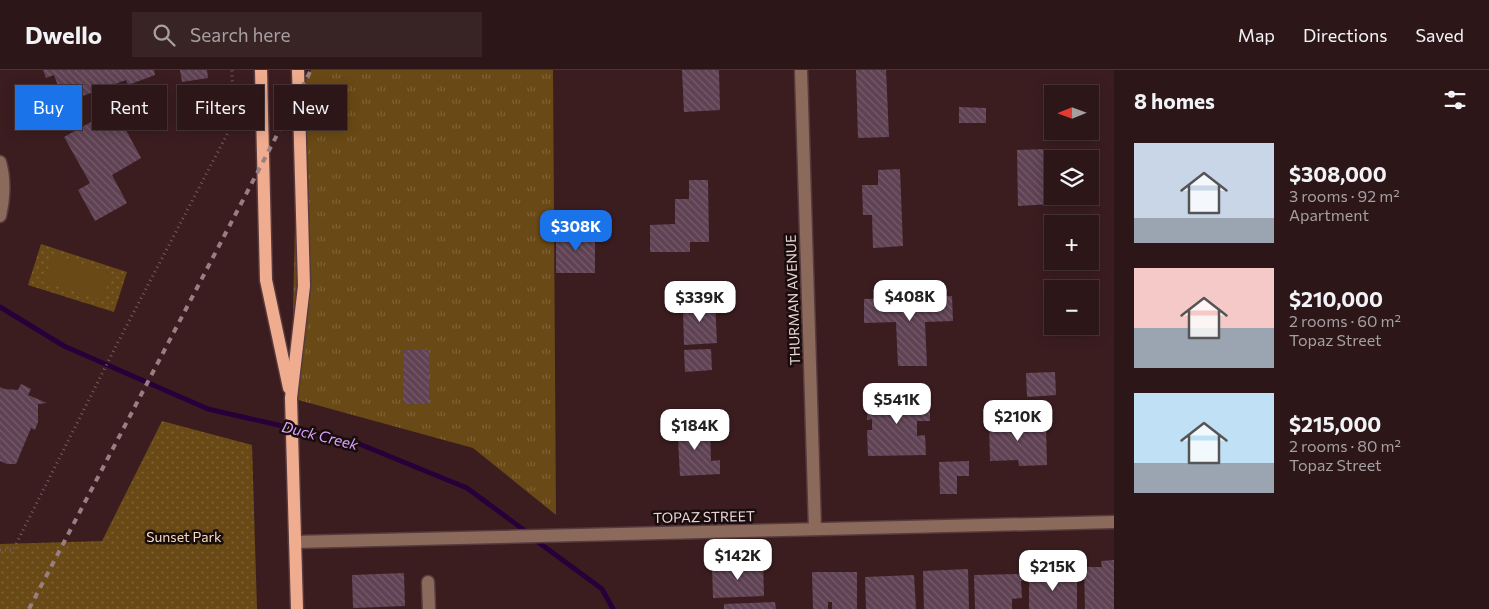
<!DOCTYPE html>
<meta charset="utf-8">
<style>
body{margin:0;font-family:Commissioner,sans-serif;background:#382325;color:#f1f3f6;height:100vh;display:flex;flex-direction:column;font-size:19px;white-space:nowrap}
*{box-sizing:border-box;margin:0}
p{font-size:16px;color:#a69fa2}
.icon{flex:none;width:28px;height:28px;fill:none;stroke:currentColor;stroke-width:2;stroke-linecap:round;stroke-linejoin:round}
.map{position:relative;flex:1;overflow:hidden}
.details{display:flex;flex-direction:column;background:#2c1618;width:375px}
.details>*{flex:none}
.banner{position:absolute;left:15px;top:15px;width:475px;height:45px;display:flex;gap:10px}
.needle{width:32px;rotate:269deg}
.tools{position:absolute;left:1044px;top:15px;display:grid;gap:10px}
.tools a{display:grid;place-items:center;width:55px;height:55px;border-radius:0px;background:#2c1618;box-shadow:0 2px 12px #0003,0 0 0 1px #483537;font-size:25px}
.price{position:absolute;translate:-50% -42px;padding:0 11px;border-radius:10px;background:#fff;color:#222;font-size:16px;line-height:32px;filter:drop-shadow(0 1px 2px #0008)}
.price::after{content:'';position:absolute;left:50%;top:30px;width:15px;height:11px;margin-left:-8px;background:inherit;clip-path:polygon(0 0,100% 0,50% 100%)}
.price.on{background:#1a73e8;color:#fff}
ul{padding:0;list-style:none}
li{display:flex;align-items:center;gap:15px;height:125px;padding:0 20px}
li span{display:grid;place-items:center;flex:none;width:140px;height:100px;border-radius:0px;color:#555}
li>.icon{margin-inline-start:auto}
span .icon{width:60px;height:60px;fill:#fffc;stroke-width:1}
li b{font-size:21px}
h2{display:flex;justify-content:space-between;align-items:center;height:60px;padding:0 20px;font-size:21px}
.chip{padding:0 18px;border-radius:0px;background:#2c1618;box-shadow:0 2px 12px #0003,0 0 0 1px #483537;font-size:18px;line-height:45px}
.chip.on{background:#1a73e8;color:#fff}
header{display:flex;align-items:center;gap:30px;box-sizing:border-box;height:70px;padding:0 25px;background:#2c1618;border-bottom:1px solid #483537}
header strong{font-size:24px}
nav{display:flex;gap:28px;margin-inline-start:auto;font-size:18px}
.search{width:350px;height:45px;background:#382325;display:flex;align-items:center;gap:12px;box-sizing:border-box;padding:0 18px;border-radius:0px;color:#a69fa2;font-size:19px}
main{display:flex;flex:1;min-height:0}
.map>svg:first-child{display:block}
.grass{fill:url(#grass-tufts)}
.park{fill:url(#park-dots)}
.pitch{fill:#694915}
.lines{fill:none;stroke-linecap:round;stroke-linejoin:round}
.stream{stroke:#270039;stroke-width:5}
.building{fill:url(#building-back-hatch)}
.minor-casing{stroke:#573a3d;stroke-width:15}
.major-casing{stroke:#573a3d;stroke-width:15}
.path{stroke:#775c5e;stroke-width:3;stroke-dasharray:1 4;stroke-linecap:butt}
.minor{stroke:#8b6a5c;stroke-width:12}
.major{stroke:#f0ac8f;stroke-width:12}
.rail{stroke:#987f81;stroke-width:4;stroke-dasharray:6 6;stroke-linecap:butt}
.labels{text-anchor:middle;stroke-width:5;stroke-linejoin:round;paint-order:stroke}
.street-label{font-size:14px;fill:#ead5d6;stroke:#190c0d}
.park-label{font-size:14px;fill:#f9dfbc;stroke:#190c0d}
.water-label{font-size:15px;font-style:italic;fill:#dca4fe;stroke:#190c0d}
</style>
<header>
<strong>Dwello</strong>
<div class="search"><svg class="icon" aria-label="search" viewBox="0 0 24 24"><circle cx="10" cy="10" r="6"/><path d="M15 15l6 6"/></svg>Search here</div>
<nav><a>Map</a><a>Directions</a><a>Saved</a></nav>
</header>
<main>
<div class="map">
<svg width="1114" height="539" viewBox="0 0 1114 539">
<defs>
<pattern id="grass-tufts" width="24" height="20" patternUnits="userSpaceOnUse" patternTransform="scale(1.25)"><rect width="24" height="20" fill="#694915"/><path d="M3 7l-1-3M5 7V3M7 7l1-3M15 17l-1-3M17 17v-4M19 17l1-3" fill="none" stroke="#7f6236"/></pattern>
<pattern id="park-dots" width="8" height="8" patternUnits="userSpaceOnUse" patternTransform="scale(1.25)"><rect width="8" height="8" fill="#694915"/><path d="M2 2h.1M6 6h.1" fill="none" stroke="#7f6236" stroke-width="1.8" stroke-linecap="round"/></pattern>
<pattern id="building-back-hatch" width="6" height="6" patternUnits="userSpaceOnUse" patternTransform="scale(1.25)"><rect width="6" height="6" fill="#5f4253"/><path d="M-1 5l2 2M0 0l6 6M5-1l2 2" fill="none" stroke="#765c6b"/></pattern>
</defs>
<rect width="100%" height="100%" fill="#3b1d20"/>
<!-- grass -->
<path class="grass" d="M 311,0 L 553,0 L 556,445 L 473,378 L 291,328 L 298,24 Z"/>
<!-- park -->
<g class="park">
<path d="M 41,174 L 127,202 L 114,242 L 28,215 Z"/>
<path d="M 162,351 L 252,375 L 257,539 L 0,539 L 0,474 L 102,471 Z"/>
</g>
<!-- pitch -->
<path class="pitch" d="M 53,185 L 111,203 L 103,230 L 44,211 Z"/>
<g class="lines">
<!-- stream -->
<g class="stream">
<path d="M 0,237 L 64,276 L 208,339 L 357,373 L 467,418 L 528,463"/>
<path d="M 534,469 L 602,519 L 613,539"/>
</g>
</g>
<!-- building -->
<g class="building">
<path d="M 43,0 L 154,0 L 155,5 L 128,15 L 126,10 L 80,27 L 78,22 L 62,27 L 54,5 L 46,8 Z"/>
<path d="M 180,0 L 207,0 L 208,8 L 182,12 Z"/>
<path d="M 682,0 L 719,0 L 720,40 L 684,42 Z"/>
<path d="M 856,0 L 886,0 L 889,67 L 858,68 Z"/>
<path d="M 959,37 L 986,38 L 986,53 L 959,53 Z"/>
<path d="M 100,47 L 106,57 L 120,49 L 141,88 L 112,105 L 127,133 L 95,151 L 78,120 L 90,113 L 64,67 Z"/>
<path d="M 1048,79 L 1050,134 L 1018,136 L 1017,80 Z"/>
<path d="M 900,99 L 903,176 L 873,178 L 872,145 L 863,145 L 862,115 L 878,115 L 878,100 Z"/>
<path d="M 689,110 L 708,110 L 709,172 L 690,172 L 690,182 L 650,182 L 650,155 L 675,154 L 675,129 L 689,129 Z"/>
<rect x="556" y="162" width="39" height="41"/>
<path d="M 952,226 L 953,251 L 925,252 L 927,296 L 898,296 L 896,252 L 864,253 L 864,229 Z"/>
<path d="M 715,230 L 717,273 L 684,275 L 683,240 L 692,239 L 692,231 Z"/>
<path d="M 711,279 L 712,300 L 685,302 L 684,280 Z"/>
<path d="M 404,280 L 429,280 L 429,334 L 403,334 Z"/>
<path d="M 1055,302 L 1056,325 L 1027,327 L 1026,303 Z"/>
<path d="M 21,314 L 31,319 L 28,325 L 47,333 L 38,334 L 38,352 L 35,360 L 31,358 L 16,394 L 7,394 L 0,391 L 0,317 L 4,319 L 18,320 Z"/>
<path d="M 930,325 L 930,351 L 917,351 L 917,366 L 925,365 L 926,385 L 868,386 L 867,360 L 872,360 L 872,349 L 867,350 L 867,327 Z"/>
<path d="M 1038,349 L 1039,357 L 1046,357 L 1047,395 L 1019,396 L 1018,390 L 990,391 L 989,351 Z"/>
<path d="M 694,350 L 695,361 L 710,360 L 711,391 L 720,390 L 720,404 L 680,406 L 677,351 Z"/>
<path d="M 969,391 L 969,406 L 957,406 L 957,424 L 940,424 L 939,392 Z"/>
<path d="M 1114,490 L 1114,539 L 1085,539 L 1084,497 L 1102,497 L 1101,491 Z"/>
<path d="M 763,494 L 764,526 L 713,528 L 712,496 Z"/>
<path d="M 968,499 L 969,539 L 924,539 L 923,501 Z"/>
<path d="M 812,502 L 857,502 L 857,539 L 832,539 L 832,532 L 828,532 L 828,539 L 813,539 Z"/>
<path d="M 404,503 L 405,536 L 353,538 L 352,505 Z"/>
<path d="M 1023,504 L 1023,511 L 1021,511 L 1022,528 L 1012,529 L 1012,539 L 975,539 L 974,505 Z"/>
<path d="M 914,505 L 916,539 L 866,539 L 865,507 Z"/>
<path d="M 1077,505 L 1077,539 L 1029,539 L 1029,506 Z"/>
<path d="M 775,532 L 776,539 L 724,539 L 724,534 Z"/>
</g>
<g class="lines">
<defs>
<g id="minor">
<path d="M 801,0 L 815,459"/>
<path d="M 0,92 C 5,109 4,128 0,146"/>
<path d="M 295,472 L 1114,452"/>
<path d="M 428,512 L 429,539"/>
</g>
<g id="major">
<path d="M 261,0 L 266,210 L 289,318"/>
<path d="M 297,539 L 291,328 L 304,216 L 298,0"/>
</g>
</defs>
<!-- minor casing -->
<use href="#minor" class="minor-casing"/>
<!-- major casing -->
<use href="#major" class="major-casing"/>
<!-- path -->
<path class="path" d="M 0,480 L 13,480 L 116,276 L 233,53 L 232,0"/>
<!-- minor -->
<use href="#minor" class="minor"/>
<!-- major -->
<use href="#major" class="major"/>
<!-- rail -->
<path class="rail" d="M 29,539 L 311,0"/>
</g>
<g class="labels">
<!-- street labels -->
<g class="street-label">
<text transform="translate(793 230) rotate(-92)" y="5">THURMAN AVENUE</text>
<text transform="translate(704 447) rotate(-1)" y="5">TOPAZ STREET</text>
</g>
<!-- park labels -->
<g class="park-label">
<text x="184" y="472">Sunset Park</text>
</g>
<!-- water labels -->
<g class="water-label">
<text transform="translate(320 366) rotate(14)" y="5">Duck Creek</text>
</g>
</g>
</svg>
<div class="tools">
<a><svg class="needle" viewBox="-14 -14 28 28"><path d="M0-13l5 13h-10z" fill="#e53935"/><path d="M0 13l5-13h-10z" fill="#a69fa2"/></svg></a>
<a><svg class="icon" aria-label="layers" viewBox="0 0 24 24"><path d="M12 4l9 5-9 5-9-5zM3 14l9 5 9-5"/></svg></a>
<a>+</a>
<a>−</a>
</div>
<b class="price on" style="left:576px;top:182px">$308K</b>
<b class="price" style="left:910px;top:252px">$408K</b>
<b class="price" style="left:700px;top:253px">$339K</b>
<b class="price" style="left:897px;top:355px">$541K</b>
<b class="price" style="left:1018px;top:372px">$210K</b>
<b class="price" style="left:695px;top:381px">$184K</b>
<b class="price" style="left:738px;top:511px">$142K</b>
<b class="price" style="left:1053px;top:522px">$215K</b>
<div class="banner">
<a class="chip on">Buy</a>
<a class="chip">Rent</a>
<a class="chip">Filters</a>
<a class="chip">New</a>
</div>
</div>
<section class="details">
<h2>8 homes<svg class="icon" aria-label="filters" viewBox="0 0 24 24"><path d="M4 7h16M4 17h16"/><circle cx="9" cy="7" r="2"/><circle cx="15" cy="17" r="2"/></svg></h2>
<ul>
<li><span style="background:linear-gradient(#c9d6e8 75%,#9aa5b1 0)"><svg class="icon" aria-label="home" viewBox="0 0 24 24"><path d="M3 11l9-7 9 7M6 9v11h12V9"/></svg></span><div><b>$308,000</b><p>3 rooms · 92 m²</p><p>Apartment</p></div></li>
<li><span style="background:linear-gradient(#f6c9c9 60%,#9aa5b1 0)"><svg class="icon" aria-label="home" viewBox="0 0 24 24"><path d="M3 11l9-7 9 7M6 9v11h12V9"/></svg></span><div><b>$210,000</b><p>2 rooms · 60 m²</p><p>Topaz Street</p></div></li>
<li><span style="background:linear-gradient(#bfe0f5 70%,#9aa5b1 0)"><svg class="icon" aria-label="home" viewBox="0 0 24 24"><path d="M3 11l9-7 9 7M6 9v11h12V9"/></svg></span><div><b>$215,000</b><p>2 rooms · 80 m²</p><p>Topaz Street</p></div></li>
</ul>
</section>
</main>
